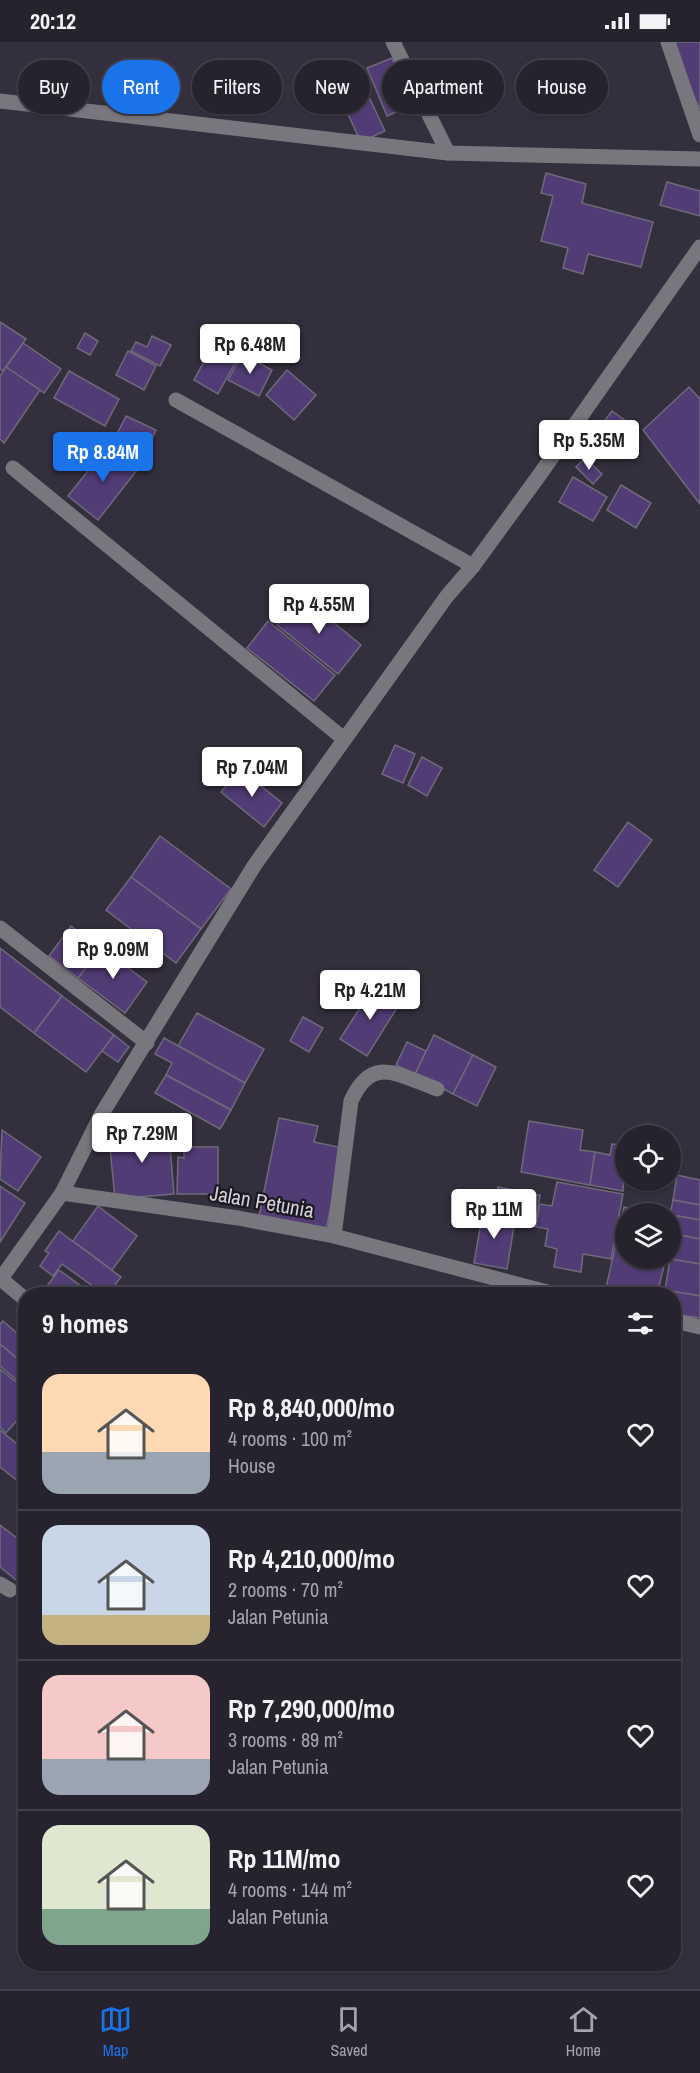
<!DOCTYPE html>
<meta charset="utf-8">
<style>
body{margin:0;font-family:"Archivo Narrow",sans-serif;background:#332f3a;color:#f1f3f6;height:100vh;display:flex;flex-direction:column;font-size:22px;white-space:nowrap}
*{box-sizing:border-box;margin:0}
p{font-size:20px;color:#a4a4aa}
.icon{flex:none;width:33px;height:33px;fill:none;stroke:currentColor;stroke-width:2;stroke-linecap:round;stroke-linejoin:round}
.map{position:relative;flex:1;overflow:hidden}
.drawer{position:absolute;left:18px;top:1245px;width:663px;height:684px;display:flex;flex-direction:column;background:#27232e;border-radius:24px;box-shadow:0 2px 4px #0004,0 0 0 2px #43404a}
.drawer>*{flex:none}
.guide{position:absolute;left:18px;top:18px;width:664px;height:54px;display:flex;gap:12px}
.tools{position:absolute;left:615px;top:1083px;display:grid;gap:12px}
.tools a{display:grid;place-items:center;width:66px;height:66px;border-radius:50%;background:#27232e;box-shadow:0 2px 4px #0004,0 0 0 2px #43404a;font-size:30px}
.price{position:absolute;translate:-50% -51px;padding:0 14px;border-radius:6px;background:#fff;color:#222;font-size:20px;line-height:39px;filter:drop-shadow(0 2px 3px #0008)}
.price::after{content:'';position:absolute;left:50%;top:36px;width:18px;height:14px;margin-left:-9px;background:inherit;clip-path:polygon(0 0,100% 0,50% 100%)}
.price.selected{background:#1a73e8;color:#fff}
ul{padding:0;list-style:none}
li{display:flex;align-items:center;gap:18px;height:150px;padding:0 24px}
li+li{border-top:2px solid #43404a}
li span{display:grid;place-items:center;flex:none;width:168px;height:120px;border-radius:18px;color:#555}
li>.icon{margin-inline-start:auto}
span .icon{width:72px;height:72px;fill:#fffc;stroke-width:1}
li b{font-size:26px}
h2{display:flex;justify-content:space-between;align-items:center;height:72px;padding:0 24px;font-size:26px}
.chip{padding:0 21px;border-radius:27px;background:#27232e;box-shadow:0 2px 4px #0004,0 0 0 2px #43404a;font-size:21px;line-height:54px}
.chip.selected{background:#1a73e8;color:#fff}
.status{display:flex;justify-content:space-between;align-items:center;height:42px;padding:0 30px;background:#27232e;direction:ltr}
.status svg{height:16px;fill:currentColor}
.tabs{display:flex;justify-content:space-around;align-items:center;height:84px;border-top:2px solid #43404a;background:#27232e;font-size:16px;color:#a4a4aa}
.tabs a{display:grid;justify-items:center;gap:3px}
.tabs .selected{color:#1a73e8}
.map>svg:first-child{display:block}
.building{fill:#523c76;stroke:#6f6a7a;stroke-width:1.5}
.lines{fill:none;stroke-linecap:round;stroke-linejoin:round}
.minor{stroke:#79777e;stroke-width:15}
.labels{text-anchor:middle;stroke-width:4.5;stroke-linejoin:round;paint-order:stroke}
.street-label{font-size:21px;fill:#d4d1da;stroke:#1b191f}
</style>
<div class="status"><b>20:12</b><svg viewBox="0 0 49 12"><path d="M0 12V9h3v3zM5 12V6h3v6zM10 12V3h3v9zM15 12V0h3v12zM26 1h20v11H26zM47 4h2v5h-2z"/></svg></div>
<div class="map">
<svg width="700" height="1947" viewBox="0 0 700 1947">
<rect width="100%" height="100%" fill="#342f3d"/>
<!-- building -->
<g class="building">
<path d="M 670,0 L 700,0 L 700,68 Z"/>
<path d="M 392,16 L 412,63 L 387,74 L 367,26 Z"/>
<path d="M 352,19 L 385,89 L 361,100 L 328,30 Z"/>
<path d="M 546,131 L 586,142 L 582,161 L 653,180 L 641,225 L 588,212 L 583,232 L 563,226 L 568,206 L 541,199 L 553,154 L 541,151 Z"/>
<path d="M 667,140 L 700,149 L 700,174 L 660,163 Z"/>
<path d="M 0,280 L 26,297 L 3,329 L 0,327 Z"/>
<path d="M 85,291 L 98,299 L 90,313 L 77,306 Z"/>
<path d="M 152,294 L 171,303 L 160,324 L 131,309 L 136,300 L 147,305 Z"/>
<path d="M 216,297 L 241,310 L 218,352 L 194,338 Z"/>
<path d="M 23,301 L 61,327 L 44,351 L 6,325 Z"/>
<path d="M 128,309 L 156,324 L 144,348 L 116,333 Z"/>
<path d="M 242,312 L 272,328 L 259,354 L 228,338 Z"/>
<path d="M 6,325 L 40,348 L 4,401 L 0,397 L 0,334 Z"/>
<path d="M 287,328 L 316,353 L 294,378 L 266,353 Z"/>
<path d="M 69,329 L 119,357 L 105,384 L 54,356 Z"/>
<path d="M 689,345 L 700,357 L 700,462 L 643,388 Z"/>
<path d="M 612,369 L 633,384 L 617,406 L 596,390 Z"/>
<path d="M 126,374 L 156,388 L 142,417 L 112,402 Z"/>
<path d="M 108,404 L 137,428 L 98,478 L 68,454 Z"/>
<path d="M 585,416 L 602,432 L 593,442 L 576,425 Z"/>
<path d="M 573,435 L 607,455 L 593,479 L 559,460 Z"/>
<path d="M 621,443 L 651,461 L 636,486 L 607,468 Z"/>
<path d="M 300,553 L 361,603 L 338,632 L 277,583 Z"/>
<path d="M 268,579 L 335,633 L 314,659 L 247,606 Z"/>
<path d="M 395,703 L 415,712 L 403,741 L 382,732 Z"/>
<path d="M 422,715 L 442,726 L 427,754 L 408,743 Z"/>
<path d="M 240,727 L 282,761 L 264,785 L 221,750 Z"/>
<path d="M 628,780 L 652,798 L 618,845 L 594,828 Z"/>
<path d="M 160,794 L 231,847 L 201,887 L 131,835 Z"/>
<path d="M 131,835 L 201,887 L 176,921 L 106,868 Z"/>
<path d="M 71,884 L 101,906 L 78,936 L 49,914 Z"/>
<path d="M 0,906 L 62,954 L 34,991 L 0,965 Z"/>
<path d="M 101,906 L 147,940 L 125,971 L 78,936 Z"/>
<path d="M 374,944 L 400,961 L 367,1014 L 340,997 Z"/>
<path d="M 62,954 L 114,993 L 86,1030 L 34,991 Z"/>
<path d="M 197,971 L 264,1007 L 245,1041 L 178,1004 Z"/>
<path d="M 303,975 L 323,986 L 309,1010 L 290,999 Z"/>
<path d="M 114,993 L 129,1005 L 118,1020 L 102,1009 Z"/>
<path d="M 434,993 L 473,1013 L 453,1052 L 415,1032 Z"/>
<path d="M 164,996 L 245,1041 L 231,1068 L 166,1033 L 172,1021 L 155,1012 Z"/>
<path d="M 407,1000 L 426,1009 L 415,1032 L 396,1023 Z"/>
<path d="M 473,1013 L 496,1025 L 477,1064 L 453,1052 Z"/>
<path d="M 166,1033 L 231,1068 L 220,1087 L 155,1051 Z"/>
<path d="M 279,1076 L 318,1084 L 314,1100 L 343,1106 L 326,1188 L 259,1174 Z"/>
<path d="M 529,1079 L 583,1088 L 580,1108 L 595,1110 L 590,1143 L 521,1130 Z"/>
<path d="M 145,1083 L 146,1093 L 169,1091 L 174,1152 L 115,1157 L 109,1096 L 127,1095 L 127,1085 Z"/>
<path d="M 2,1088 L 41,1115 L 18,1149 L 0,1137 Z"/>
<path d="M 612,1102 L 626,1104 L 623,1149 L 590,1143 L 595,1110 L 610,1113 Z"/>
<path d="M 184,1105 L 218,1105 L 218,1152 L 177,1152 L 178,1115 L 184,1116 Z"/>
<path d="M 677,1133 L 700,1138 L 700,1163 L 673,1158 Z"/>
<path d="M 557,1140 L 623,1152 L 611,1217 L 583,1212 L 581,1230 L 554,1225 L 557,1207 L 545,1204 L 548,1187 L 536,1185 L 540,1162 L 552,1164 Z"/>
<path d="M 0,1144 L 25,1161 L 0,1200 Z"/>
<path d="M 498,1145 L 540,1153 L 536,1181 L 494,1173 Z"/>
<path d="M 673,1158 L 700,1163 L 700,1178 L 670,1173 Z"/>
<path d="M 484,1163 L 494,1164 L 492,1174 L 515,1178 L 507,1227 L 474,1221 Z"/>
<path d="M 98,1164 L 137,1194 L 112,1228 L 73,1199 Z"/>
<path d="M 624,1165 L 650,1172 L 626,1172 L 626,1216 L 666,1216 L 657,1252 L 635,1252 L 606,1246 Z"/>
<path d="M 678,1174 L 700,1178 L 700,1197 L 674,1192 Z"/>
<path d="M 59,1189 L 121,1235 L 108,1252 L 104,1252 L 62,1222 L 53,1234 L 40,1224 L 49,1211 L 45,1209 Z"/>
<path d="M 674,1192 L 700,1197 L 700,1222 L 670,1217 Z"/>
<path d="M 670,1217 L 700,1222 L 700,1254 L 665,1248 Z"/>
<path d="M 59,1228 L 92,1252 L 41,1252 Z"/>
<path d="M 665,1248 L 700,1254 L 700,1276 L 674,1272 L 674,1252 L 664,1252 Z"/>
<path d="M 3,1279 L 26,1299 L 26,1324 L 0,1302 L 0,1282 Z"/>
<path d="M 0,1302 L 26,1324 L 26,1346 L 0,1324 Z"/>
<path d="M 0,1327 L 26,1348 L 26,1368 L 6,1391 L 0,1385 Z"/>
<path d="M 0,1388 L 26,1409 L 26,1432 L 19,1440 L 0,1425 Z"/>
<path d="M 0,1483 L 26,1503 L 26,1546 L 0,1525 Z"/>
</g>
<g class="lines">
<!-- minor -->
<g class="minor">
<path d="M 393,0 L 448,111"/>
<path d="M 668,0 L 700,93"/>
<path d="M 0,59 L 448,111 L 700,117"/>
<path d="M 176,358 L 473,524"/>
<path d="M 13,426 L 344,697"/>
<path d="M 0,886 L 147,1001"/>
<path d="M 62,1151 L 101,1073 L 254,824 L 447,554 L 473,524 L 538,435 L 700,205"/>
<path d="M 334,1194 L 351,1059 C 372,1012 398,1033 437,1047"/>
<path d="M 1,1237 L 26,1258"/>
<path d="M 0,1238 L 62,1151 L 238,1176 L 334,1194 L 555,1252"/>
<path d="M 674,1279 L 700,1285"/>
<path d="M 0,1542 L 10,1548"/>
</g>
</g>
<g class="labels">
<!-- street labels -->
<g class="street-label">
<text transform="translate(262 1160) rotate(10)" y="7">Jalan Petunia</text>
</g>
</g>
</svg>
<div class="tools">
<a><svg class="icon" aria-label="locate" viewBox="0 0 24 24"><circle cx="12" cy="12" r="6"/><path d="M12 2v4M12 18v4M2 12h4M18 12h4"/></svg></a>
<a><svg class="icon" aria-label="layers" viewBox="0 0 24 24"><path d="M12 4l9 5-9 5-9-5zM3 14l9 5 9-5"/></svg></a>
</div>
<b class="price" style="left:250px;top:333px">Rp 6.48M</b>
<b class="price" style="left:589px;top:429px">Rp 5.35M</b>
<b class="price selected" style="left:103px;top:441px">Rp 8.84M</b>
<b class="price" style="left:319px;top:593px">Rp 4.55M</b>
<b class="price" style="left:252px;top:756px">Rp 7.04M</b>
<b class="price" style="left:113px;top:938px">Rp 9.09M</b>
<b class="price" style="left:370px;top:979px">Rp 4.21M</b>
<b class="price" style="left:142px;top:1122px">Rp 7.29M</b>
<b class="price" style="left:494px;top:1198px">Rp 11M</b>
<div class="guide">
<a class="chip">Buy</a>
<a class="chip selected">Rent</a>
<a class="chip">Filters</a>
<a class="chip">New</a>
<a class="chip">Apartment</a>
<a class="chip">House</a>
</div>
<section class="drawer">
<h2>9 homes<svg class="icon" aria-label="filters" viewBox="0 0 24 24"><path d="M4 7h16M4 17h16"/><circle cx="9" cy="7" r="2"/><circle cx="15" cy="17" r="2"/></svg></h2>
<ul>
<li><span style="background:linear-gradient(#ffd9b3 65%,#9aa5b1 0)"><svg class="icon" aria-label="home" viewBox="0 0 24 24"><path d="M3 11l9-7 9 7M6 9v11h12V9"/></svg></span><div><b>Rp 8,840,000/mo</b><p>4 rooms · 100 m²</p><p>House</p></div><svg class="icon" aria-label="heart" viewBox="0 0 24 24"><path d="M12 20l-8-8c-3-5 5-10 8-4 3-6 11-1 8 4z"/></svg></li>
<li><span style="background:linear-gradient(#c9d6e8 75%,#c2b280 0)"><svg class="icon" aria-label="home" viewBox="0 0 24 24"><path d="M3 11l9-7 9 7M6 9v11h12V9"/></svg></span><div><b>Rp 4,210,000/mo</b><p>2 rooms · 70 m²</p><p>Jalan Petunia</p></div><svg class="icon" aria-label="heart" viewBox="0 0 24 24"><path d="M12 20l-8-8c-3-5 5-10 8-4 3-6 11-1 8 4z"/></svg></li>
<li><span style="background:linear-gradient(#f6c9c9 70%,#9aa5b1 0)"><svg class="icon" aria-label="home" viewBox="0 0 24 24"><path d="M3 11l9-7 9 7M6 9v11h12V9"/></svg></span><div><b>Rp 7,290,000/mo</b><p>3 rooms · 89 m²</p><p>Jalan Petunia</p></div><svg class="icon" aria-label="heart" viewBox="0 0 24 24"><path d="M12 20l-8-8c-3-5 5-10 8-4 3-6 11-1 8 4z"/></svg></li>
<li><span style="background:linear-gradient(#dfe7d0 70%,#7fa58c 0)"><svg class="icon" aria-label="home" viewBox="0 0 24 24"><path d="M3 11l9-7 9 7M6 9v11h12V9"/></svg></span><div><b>Rp 11M/mo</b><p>4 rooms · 144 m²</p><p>Jalan Petunia</p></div><svg class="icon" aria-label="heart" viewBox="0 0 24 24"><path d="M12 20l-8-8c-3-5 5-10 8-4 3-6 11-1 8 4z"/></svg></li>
</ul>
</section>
</div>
<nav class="tabs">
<a class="selected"><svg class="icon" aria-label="map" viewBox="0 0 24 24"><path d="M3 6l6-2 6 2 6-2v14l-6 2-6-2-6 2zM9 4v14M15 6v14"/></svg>Map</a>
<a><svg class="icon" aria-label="saved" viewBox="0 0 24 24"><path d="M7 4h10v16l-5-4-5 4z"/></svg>Saved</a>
<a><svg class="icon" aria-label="home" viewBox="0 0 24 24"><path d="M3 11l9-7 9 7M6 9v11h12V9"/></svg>Home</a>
</nav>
